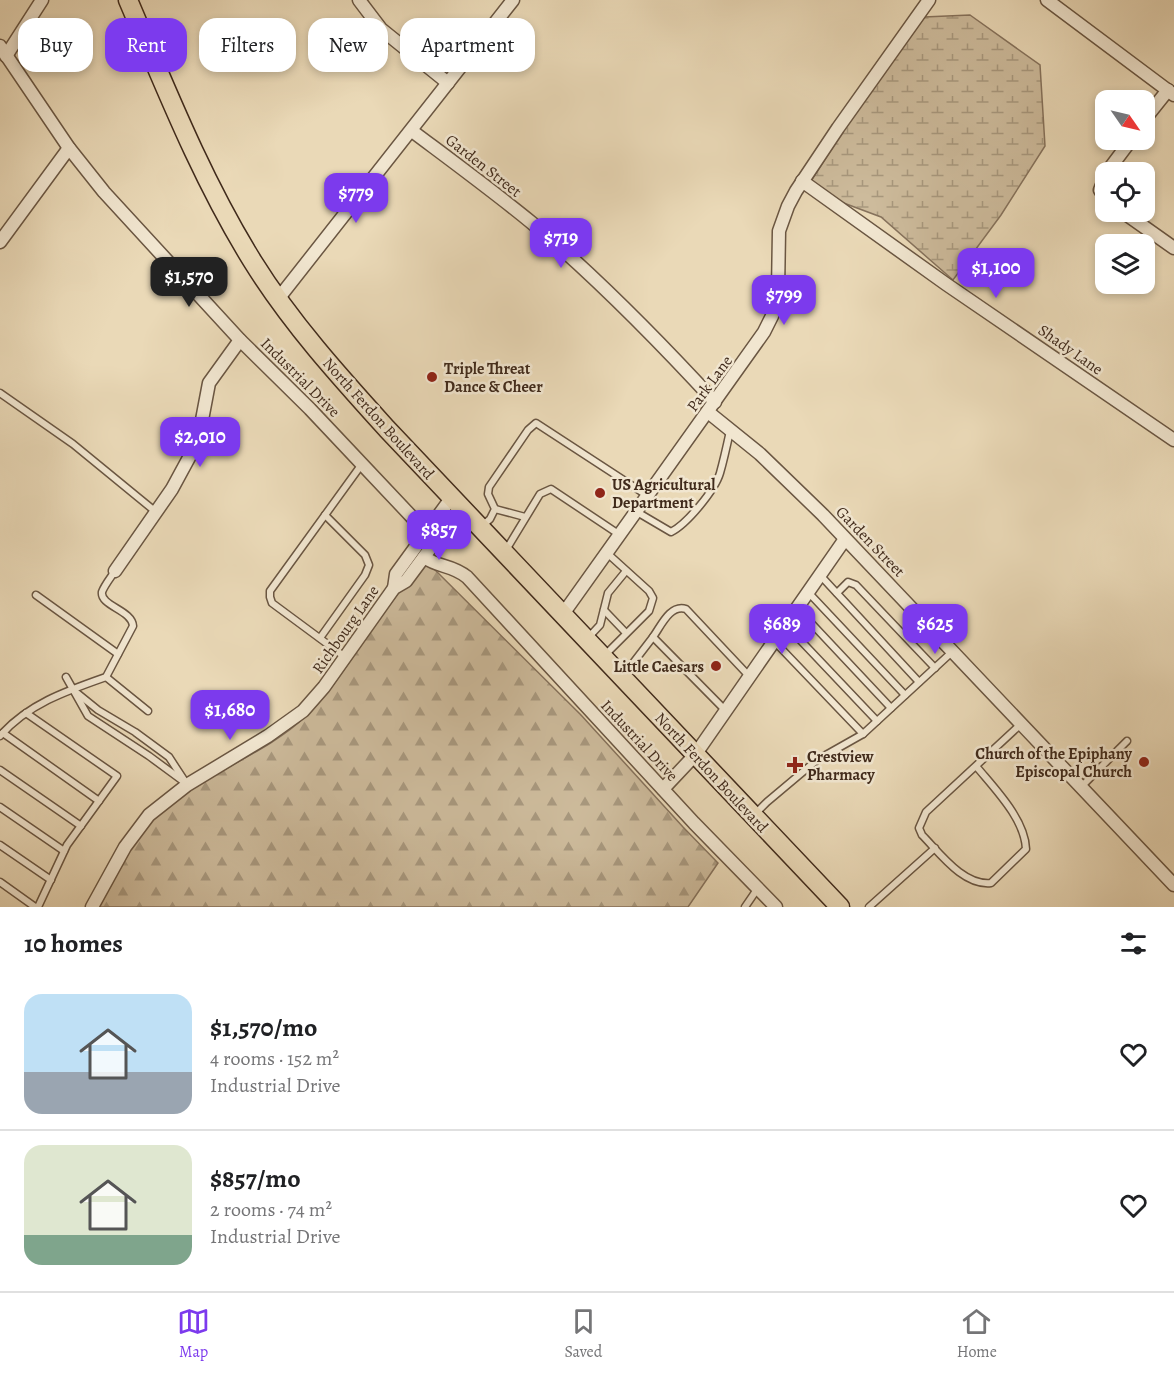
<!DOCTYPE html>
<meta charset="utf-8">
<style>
body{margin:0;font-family:Alegreya,serif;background:#f6f6f6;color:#202124;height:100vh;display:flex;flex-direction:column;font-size:22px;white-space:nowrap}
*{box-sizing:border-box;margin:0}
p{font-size:20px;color:#757577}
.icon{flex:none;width:33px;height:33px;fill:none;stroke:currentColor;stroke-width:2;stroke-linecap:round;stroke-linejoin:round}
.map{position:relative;height:907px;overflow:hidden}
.drawer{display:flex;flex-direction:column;background:#fff;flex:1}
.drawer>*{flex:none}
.guide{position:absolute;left:18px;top:18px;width:600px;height:54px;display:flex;gap:12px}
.needle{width:39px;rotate:124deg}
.buttons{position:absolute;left:1095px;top:90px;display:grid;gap:12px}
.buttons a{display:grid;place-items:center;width:60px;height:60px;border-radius:12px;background:#fff;box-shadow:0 3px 9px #0003;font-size:30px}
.price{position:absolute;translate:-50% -51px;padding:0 14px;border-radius:12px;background:#7c3aed;color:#fff;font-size:20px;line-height:39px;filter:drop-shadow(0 2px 3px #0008)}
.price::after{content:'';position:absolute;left:50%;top:36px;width:18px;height:14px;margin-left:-9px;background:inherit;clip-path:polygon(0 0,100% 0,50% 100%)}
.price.selected{background:#222;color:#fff}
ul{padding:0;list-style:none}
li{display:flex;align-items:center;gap:18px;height:150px;padding:0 24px}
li+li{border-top:2px solid #e0e0e0}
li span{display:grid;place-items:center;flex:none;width:168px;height:120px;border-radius:18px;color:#555}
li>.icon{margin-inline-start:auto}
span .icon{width:72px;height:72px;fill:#fffc;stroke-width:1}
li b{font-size:26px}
h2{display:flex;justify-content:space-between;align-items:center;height:72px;padding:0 24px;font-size:26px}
.chip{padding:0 21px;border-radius:18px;background:#fff;box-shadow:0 3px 9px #0003;font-size:21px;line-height:54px}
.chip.selected{background:#7c3aed;color:#fff}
.tab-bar{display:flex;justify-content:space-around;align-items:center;height:84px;border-top:2px solid #e0e0e0;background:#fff;font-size:16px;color:#757577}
.tab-bar a{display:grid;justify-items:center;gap:3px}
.tab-bar .selected{color:#7c3aed}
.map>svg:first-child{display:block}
.forest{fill:url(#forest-firs);stroke:#86725c;stroke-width:1.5}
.wetland{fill:url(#wetland-marsh);stroke:#86725c;stroke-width:1.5}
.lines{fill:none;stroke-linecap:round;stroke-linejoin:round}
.lane-casing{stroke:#6a5642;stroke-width:9}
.street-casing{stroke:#6a5642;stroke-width:15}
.primary-casing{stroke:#402a1b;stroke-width:21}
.lane{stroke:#f1e6d0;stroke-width:6}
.street{stroke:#f1e6d0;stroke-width:12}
.primary{stroke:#ead9b7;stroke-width:18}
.poi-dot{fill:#8f2418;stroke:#f1e6d0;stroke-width:2}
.labels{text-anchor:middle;stroke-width:5;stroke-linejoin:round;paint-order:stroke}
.street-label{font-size:16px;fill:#402a1b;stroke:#f1e6d0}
.poi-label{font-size:16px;font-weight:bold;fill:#402a1b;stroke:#f1e6d0;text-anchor:start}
</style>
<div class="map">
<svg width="1174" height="907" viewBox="0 0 1174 907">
<defs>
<pattern id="forest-firs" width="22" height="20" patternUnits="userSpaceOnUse" patternTransform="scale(1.5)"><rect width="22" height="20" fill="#cdbb9c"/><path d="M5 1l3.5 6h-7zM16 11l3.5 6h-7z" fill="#a8987e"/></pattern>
<pattern id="wetland-marsh" width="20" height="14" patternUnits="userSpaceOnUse" patternTransform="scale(1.5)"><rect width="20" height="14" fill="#cdbb9c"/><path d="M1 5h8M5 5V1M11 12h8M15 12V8" fill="none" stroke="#a8987e"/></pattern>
</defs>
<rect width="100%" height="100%" fill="#ead9b7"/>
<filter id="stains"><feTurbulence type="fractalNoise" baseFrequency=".00333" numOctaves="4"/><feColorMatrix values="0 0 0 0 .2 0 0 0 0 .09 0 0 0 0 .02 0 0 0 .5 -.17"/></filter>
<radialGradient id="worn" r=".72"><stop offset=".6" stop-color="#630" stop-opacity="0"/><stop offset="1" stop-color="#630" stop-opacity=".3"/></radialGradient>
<!-- forest -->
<path class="forest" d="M 425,560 L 581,715 L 683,827 L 718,863 L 688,907 L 99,907 C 116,877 130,842 154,818 C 197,775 263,757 306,716 C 326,697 341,674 357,651 C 378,620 400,589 425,560 Z"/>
<!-- wetland -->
<path class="wetland" d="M 970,15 L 1040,65 L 1045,146 L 1001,215 L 953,280 L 881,217 L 841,202 L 811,181 L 843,131 L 924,17 Z"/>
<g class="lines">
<defs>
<g id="lane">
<path d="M 0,393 L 73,444 L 156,512"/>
<path d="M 495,509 L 525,517"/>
<path d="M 637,512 L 671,532 C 687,524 715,490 720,473 C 724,459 727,445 730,431"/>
<path d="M 482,526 L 490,519 L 495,509 L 488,494 L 489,487 L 528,430 L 536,423 L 648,496"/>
<path d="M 506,550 L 540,494 L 551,489 L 620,535"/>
<path d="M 820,575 L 919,682"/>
<path d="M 808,592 L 905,695"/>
<path d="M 837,593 L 848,582 L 856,585 L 935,668"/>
<path d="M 36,595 L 118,654"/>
<path d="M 797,608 L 891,708"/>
<path d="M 604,610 L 626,633"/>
<path d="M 785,624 L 877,721"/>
<path d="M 653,637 C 661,626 670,604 686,609 L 749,676"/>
<path d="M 320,638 L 365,575 L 369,565 L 365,555 L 325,515"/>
<path d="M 587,639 L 600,625 L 608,593 L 626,571"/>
<path d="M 774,641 L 863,734"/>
<path d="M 606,654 L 649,611 L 653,598 L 649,591 L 607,553"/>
<path d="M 345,657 L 272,603 L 270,597 L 270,591 L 362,464"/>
<path d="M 623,676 L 653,637 L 725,710"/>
<path d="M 66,677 L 88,716 L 149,756 L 187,784"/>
<path d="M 106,677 L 148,711"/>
<path d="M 77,693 L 98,710 L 135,732 L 169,757 L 184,780"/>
<path d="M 26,713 L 117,776 L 67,845 L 38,907"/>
<path d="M 3,733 L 99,801"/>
<path d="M 0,736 C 28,704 66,691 106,677 L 133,626 C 132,610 100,606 102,592 C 104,586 111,577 115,571"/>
<path d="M 976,766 C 994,788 1025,819 1026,849 L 991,883 C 963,886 939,852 922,835 L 919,828 L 926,812 L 1021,724"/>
<path d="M 0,770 L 81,826"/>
<path d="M 1081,787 L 1127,741"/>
<path d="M 0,807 L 64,851"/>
<path d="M 755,814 L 767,802 L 817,760 L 863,734 L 952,652"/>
<path d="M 0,845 L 51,880"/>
<path d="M 0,882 L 35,907"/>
<path d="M 745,907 L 758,888"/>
<path d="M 869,907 L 935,848"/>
</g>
<g id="street">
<path d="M 359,0 L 381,29 L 448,83"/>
<path d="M 1047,0 L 1174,95"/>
<path d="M 0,46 L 69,148 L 104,192 L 240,340 L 310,409 L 426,532"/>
<path d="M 6,56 L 42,0"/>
<path d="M 1144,120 L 1168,90"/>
<path d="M 412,131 C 452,161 493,191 532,223 C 597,278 657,339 715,402"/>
<path d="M 1107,172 L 1131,140"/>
<path d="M 1106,175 L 1100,190 L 1106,199"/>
<path d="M 802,181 L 946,284 L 1174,440"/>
<path d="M 1123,212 L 1174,248"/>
<path d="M 0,242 L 69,148"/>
<path d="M 278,299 L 513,0"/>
<path d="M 708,412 L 760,454 L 823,515 L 1174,885"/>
<path d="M 424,557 C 439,568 451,564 467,577 L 694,823 L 776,907"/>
<path d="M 115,571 L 172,489 L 198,441 L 209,383 L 240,340"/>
<path d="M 394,588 L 396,574 L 452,497"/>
<path d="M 563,614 L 764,332 L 772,316 L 778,291 L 779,231 L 788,206 L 796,191 L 838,128 L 929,0"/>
<path d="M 663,789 L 695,755 L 845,539"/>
<path d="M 92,907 L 125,847 L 149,815 L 187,785 L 268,736 L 303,711 L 324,687 L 394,588 L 406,581 L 461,507"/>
</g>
<path id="primary" d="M 128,0 C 166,89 202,180 253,262 C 291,323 339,376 387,429 L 840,907"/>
</defs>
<!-- lane casing -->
<use href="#lane" class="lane-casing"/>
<!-- street casing -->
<use href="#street" class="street-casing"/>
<!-- primary casing -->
<use href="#primary" class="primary-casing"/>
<!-- lane -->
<use href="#lane" class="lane"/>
<!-- street -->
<use href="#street" class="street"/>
<!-- primary -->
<use href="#primary" class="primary"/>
</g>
<!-- markers -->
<g class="poi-dot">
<circle cx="432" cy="377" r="6"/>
<circle cx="600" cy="493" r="6"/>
<circle cx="716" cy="666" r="6"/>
<circle cx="1144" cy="762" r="6"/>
<path d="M792 756h6v6h6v6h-6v6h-6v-6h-6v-6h6z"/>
</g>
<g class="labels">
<!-- street labels -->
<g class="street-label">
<text transform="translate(484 165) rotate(38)" y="6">Garden Street</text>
<text transform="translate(1071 349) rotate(35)" y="6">Shady Lane</text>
<text transform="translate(301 377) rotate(45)" y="6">Industrial Drive</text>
<text transform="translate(709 383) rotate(-54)" y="6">Park Lane</text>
<text transform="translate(379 418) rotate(48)" y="6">North Ferdon Boulevard</text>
<text transform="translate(871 541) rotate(46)" y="6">Garden Street</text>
<text transform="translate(345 629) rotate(-55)" y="6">Richbourg Lane</text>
<text transform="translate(640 740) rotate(47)" y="6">Industrial Drive</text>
<text transform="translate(712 772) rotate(47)" y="6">North Ferdon Boulevard</text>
</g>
<!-- poi labels -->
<g class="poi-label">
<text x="444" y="374">Triple Threat<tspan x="444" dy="18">Dance &amp; Cheer</tspan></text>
<text x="612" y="490">US Agricultural<tspan x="612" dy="18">Department</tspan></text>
<text x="704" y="672" text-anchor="end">Little Caesars</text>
<text x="1132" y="759" text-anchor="end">Church of the Epiphany<tspan x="1132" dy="18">Episcopal Church</tspan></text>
<text x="807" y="762">Crestview<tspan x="807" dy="18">Pharmacy</tspan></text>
</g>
</g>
<rect width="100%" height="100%" filter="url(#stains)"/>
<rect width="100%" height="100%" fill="url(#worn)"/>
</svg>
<div class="buttons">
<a><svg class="needle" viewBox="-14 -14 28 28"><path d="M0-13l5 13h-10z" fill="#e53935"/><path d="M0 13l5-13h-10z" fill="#757577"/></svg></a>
<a><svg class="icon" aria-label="locate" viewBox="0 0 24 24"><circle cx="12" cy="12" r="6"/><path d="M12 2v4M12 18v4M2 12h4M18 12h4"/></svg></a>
<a><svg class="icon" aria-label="layers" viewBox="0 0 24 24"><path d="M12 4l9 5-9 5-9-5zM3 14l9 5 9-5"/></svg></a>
</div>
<b class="price" style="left:356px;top:224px">$779</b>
<b class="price" style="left:561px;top:269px">$719</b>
<b class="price" style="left:996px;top:299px">$1,100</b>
<b class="price selected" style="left:189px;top:308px">$1,570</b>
<b class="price" style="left:784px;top:326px">$799</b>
<b class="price" style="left:200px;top:468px">$2,010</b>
<b class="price" style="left:439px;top:561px">$857</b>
<b class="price" style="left:782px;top:655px">$689</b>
<b class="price" style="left:935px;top:655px">$625</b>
<b class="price" style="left:230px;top:741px">$1,680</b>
<div class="guide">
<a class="chip">Buy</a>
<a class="chip selected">Rent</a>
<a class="chip">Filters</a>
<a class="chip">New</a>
<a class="chip">Apartment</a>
</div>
</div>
<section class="drawer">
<h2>10 homes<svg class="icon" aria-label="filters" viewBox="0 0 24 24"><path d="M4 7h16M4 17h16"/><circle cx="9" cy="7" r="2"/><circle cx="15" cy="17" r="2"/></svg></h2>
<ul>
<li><span style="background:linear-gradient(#bfe0f5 65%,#9aa5b1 0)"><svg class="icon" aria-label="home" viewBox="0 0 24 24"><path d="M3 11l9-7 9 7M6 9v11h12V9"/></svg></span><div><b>$1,570/mo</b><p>4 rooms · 152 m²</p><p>Industrial Drive</p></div><svg class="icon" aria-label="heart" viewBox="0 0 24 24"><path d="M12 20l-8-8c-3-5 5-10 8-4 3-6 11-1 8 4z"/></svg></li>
<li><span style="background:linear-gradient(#dfe7d0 75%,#7fa58c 0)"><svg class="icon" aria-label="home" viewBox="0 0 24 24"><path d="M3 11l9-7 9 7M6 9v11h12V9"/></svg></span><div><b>$857/mo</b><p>2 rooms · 74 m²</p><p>Industrial Drive</p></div><svg class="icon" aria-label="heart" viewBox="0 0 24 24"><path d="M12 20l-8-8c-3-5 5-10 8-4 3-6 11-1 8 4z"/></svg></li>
</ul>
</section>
<nav class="tab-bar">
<a class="selected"><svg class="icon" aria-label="map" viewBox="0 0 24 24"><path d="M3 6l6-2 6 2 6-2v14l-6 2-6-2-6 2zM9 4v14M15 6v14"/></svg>Map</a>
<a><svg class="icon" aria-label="saved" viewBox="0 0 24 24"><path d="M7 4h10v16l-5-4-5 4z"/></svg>Saved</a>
<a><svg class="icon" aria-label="home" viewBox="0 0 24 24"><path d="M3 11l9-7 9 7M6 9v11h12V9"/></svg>Home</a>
</nav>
